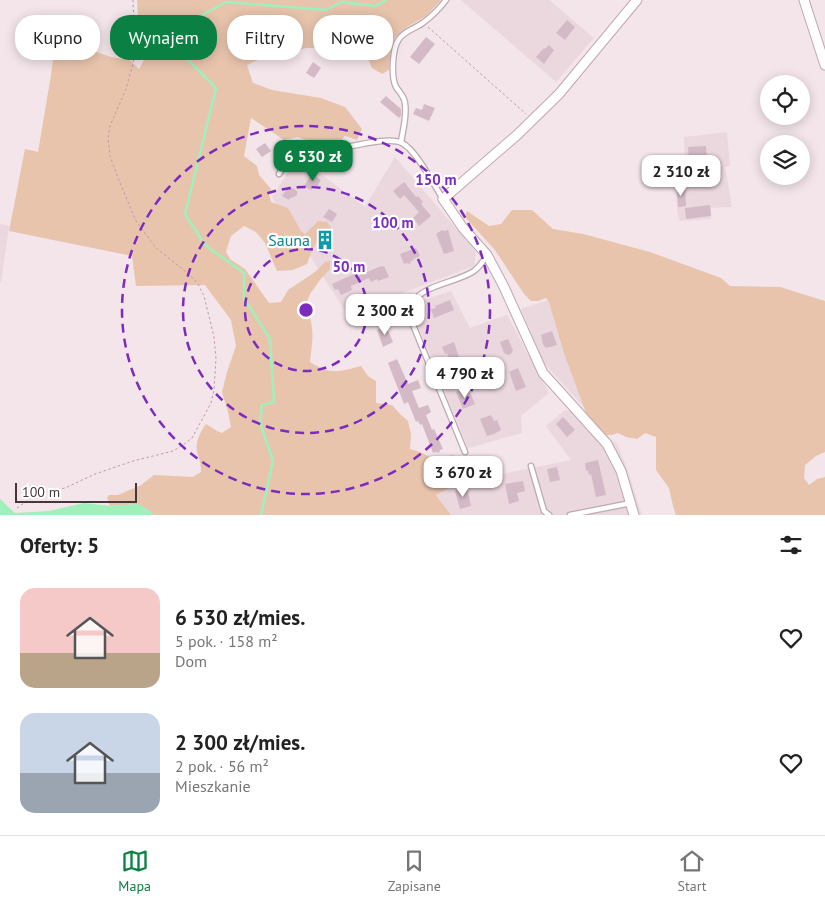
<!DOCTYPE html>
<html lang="pl">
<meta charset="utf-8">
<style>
body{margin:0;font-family:"PT Sans",sans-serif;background:#f2f2f2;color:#222;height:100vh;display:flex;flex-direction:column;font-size:19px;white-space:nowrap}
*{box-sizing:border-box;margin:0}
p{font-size:16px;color:#767676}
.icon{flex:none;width:28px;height:28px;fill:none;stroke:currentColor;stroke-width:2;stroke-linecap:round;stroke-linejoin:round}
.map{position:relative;height:515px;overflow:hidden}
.side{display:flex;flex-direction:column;background:#fff;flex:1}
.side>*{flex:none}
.hud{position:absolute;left:15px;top:15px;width:500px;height:45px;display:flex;gap:10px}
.controls{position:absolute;left:760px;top:75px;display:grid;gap:10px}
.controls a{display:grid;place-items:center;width:50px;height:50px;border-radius:50%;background:#fff;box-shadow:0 2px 12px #0003;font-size:25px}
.scale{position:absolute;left:15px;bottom:12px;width:122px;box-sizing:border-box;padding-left:5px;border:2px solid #45353c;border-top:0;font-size:14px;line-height:18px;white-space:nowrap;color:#45353c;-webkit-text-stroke:4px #fff;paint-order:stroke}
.price{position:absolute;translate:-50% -42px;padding:0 11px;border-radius:10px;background:#fff;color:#222;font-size:16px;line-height:32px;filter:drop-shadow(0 1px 2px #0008)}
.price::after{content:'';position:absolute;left:50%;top:30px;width:15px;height:11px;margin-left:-8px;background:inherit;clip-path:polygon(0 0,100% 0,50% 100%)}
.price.active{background:#0b8043;color:#fff}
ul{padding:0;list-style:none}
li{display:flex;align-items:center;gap:15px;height:125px;padding:0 20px}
li span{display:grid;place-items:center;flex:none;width:140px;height:100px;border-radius:15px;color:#555}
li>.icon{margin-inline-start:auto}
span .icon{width:60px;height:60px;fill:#fffc;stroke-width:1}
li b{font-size:21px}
h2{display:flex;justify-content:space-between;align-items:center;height:60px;padding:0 20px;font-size:21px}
.tag{padding:0 18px;border-radius:20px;background:#fff;box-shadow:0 2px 12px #0003;font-size:18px;line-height:45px}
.tag.active{background:#0b8043;color:#fff}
.dock{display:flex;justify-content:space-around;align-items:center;height:70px;border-top:1px solid #e0e0e0;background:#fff;font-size:14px;color:#767676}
.dock a{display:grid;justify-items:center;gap:2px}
.dock .active{color:#0b8043}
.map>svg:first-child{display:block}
.residential{fill:#ebd7de}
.green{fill:#e8c4ad}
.water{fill:#a0f0bc}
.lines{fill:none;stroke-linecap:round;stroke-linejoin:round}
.stream{stroke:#a0f0bc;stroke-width:2.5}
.building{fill:#d4bac6}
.lane-casing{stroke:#bea8b1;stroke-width:7}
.street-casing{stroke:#bea8b1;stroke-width:11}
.path{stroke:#c099a9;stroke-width:1;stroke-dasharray:2.5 2.5;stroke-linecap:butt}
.lane{stroke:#fff;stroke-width:4.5}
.street{stroke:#fff;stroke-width:9}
.ring{fill:none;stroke:#7b2cbf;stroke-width:2.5;stroke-dasharray:9 6}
.labels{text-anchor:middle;stroke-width:4.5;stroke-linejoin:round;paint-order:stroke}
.culture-label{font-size:16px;fill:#0d838f;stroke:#fff;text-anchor:end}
.centre{fill:#7b2cbf;stroke:#fff;stroke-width:2.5}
.ring-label{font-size:15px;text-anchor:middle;font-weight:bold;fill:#7b2cbf;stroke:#fff;stroke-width:4.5;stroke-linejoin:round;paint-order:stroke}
</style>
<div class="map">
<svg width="825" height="515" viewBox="0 0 825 515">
<rect width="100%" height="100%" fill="#f3e5ea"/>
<!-- residential -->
<g class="residential">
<path d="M 461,0 L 549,0 L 594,38 L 556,82 Z"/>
<path d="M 727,132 L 730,166 L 725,167 L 732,207 L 711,208 L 711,219 L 680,221 L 677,211 L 676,170 L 685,169 L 684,137 Z"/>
<path d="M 298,157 L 365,207 L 395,157 L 476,252 L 474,266 L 384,300 L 370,295 L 344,309 L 272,197 Z"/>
<path d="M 0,224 L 9,226 L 1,283 L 0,283 Z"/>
<path d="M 451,291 L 470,328 L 507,315 L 549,393 L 521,416 L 522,433 L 468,448 L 414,316 L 419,302 Z"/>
<path d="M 551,299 L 583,406 L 544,363 L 521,309 Z"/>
<path d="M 565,410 L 587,416 L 604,435 L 617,444 L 628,471 L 642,515 L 451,515 L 436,494 L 458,483 L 571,460 L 546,426 Z"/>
</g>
<!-- green -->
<g class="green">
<path d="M 137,0 L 441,0 L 426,16 L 407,27 L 395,37 L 390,54 L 389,70 L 382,74 L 372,68 L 363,46 L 366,29 L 354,20 L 334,23 L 327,30 L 333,38 L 330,48 L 306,48 L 284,54 L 266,56 L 247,65 L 253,83 L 272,90 L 321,98 L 345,107 L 362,129 L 357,140 L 345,136 L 337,145 L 321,146 L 298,137 L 284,140 L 251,118 L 244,156 L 257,166 L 259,175 L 271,189 L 269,194 L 271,202 L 288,208 L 301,231 L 305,234 L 318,221 L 327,222 L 331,228 C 317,237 312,249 307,264 L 293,270 L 277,271 L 265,243 L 256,232 L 244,226 L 231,236 L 226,252 L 230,259 L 245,269 L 269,303 L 281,302 L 288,290 L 315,272 L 325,262 L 330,261 L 330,269 L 320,280 L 310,294 L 305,307 C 316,325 312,343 310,362 C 331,375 338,372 361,366 L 368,376 L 376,381 L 376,403 L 392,405 L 400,414 L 408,421 L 411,434 L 410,449 L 420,452 L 434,459 L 453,455 L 458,483 L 436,495 L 451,515 L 153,515 L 151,512 L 138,504 L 110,506 L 107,498 L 109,495 L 118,495 L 141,485 L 154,475 L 193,477 L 201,472 C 201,462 199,460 197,451 C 195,443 201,430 206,424 L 217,431 L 222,433 L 231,427 L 228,412 L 222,392 L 227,372 L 236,346 L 231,320 L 205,285 L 136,286 L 132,256 L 9,231 L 25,149 L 38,152 L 51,75 L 55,44 L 85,48 L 111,57 L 130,60 L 139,69 L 144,60 L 140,49 Z"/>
<path d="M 512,210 L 532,210 L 553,229 L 583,234 L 650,252 L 721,278 L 730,286 L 780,287 L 825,301 L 825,452 L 816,456 L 805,465 L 804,478 L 809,485 L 817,479 L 825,477 L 825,515 L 676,515 L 673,506 L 669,488 L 656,470 L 656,437 L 645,433 L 637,439 L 626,437 L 618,433 L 612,435 L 604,435 L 587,416 L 564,353 L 549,302 L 546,298 L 538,301 L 531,301 L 524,294 L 495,250 L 465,217 L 467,211 L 489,226 L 501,224 Z"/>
</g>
<!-- water -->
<path class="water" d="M 0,499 L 15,513 L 49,511 L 84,503 L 110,506 L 138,504 L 152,512 L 153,515 L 0,515 Z"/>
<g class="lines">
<!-- stream -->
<path class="stream" d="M 261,515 L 273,461 L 260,423 L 262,405 L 274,402 L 270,339 L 244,298 L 244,273 L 205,245 L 185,214 L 216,88 L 187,59 L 181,27 L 226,2 L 326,10 L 341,2 L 376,6 L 386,0"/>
</g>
<!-- building -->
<g class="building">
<path d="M 567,20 L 575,27 L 565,40 L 556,33 Z"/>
<path d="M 426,37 L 435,44 L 419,64 L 410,57 Z"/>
<path d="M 549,45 L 554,50 L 544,64 L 536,57 L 544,48 L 545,49 Z"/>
<path d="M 313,62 L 321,68 L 314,78 L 306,73 Z"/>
<path d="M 386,96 L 401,109 L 401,116 L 399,118 L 380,102 Z"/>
<path d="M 424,104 L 435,108 L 429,121 L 413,114 L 416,108 L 422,110 Z"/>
<path d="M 265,143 L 271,151 L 262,157 L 256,149 Z"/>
<path d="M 706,146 L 707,159 L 702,159 L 702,165 L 695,166 L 694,160 L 689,160 L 688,147 Z"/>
<path d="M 312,174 L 321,180 L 316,188 L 314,186 L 311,190 L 304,186 Z"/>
<path d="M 404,182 L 416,197 L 418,196 L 423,202 L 421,204 L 431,216 L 419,226 L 413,218 L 419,212 L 404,195 L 400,199 L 393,191 Z"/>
<path d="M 289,186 L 297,191 L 297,195 L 292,198 L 291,197 L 289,200 L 282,196 Z"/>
<path d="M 677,188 L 685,188 L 686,206 L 678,207 Z"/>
<path d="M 710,205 L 711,216 L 686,219 L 685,208 Z"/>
<path d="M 329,209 L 337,214 L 332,222 L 323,217 Z"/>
<path d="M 442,230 L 444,231 L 448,230 L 454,251 L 444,254 L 436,234 Z"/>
<path d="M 416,248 L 420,256 L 413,259 L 414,260 L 411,261 L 410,264 L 407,263 L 404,264 L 400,254 Z"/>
<path d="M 381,266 L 382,267 L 384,266 L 389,277 L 378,281 L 377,279 L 371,282 L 369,278 L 351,286 L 352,290 L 341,295 L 338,289 L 335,290 L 332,284 L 356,273 L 358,276 Z"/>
<path d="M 450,300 L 454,310 L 434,318 L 431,309 L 436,308 L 435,306 Z"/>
<path d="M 386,326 L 393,342 L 383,347 L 377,330 Z"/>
<path d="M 552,331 L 557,345 L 546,348 L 543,344 L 541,335 Z"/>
<path d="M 508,339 L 513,350 L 511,354 L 508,355 L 504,353 L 500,342 Z"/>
<path d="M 454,342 L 459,357 L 450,361 L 447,353 L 445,354 L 442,347 Z"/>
<path d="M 397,359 L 408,384 L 418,380 L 421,388 L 412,391 L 419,408 L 428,405 L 431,412 L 426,415 L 432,430 L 434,429 L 443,449 L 440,450 L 439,453 L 436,452 L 433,453 L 422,424 L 420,425 L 418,421 L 416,422 L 408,402 L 404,404 L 388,363 Z"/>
<path d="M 518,368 L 526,387 L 516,391 L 509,372 Z"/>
<path d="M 463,389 L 465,392 L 469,390 L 475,404 L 463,409 L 456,392 Z"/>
<path d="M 491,415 L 494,421 L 497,420 L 501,430 L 494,434 L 487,436 L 480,419 Z"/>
<path d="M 563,417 L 575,430 L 567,437 L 556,424 Z"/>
<path d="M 598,460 L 606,495 L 596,497 L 591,474 L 589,475 L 588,470 L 586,471 L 585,463 Z"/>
<path d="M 557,467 L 560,480 L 550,482 L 547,469 Z"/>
<path d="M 523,481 L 525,491 L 517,493 L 519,501 L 509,504 L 505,484 Z"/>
<path d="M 467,488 L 471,506 L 460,509 L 455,491 Z"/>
</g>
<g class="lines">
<defs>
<g id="lane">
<path d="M 401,142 C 403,130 407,116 405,104 C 405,97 400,93 396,87 C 391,77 392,48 399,39 C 405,30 417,28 424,22 C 432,16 440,8 446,0"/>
<path d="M 279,174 C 283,168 289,157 295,153 C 302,149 314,152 322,151 C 341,150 388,135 402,143 C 416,150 434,185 443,199"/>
<path d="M 465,452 L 411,320 C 410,313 410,306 414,301 C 424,285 458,282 474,271 C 479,267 483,262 486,256"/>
<path d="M 531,466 L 544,511 L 549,515"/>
<path d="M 570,515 L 631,503"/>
</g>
<g id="street">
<path d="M 804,0 L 825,65"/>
<path d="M 634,515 L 621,471 L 607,444 L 543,373 L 504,287 L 487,255 L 463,228 L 443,199 L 517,135 L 559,94 L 637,0"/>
</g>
</defs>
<!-- lane casing -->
<use href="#lane" class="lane-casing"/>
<!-- street casing -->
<use href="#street" class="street-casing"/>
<!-- path -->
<g class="path">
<path d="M 428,27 L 526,114"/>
<path d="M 17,508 L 34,496 L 46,492 L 65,488 L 95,474 L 133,461 L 173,451 L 183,445 L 192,438 L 211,403 L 214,390 L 216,358 L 214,337 L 204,296 L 198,284 L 190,275 L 156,248 L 136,221 L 118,178 L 110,156 L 108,138 L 110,126 L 126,89 L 133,64 L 135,49 L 133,0"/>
</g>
<!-- lane -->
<use href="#lane" class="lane"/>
<!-- street -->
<use href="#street" class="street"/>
</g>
<!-- distance rings -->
<g class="ring">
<circle cx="306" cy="310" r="61"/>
<circle cx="306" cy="310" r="123"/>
<circle cx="306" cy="310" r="184"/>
</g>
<!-- icons -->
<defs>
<symbol id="building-bare" viewBox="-9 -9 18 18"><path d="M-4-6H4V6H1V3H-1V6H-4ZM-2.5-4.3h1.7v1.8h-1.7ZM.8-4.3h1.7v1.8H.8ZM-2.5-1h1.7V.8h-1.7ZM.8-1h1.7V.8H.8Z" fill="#0f9aa8" stroke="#fff" stroke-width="2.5" paint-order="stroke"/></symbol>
</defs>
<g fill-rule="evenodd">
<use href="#building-bare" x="311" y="226" width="28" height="28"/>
</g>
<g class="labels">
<!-- culture labels -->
<g class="culture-label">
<text x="310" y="246">Sauna</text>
</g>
</g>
<circle cx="306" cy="310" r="8" class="centre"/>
<g class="ring-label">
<text x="436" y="185">150 m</text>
<text x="393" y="228">100 m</text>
<text x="349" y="272">50 m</text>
</g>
</svg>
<div class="controls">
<a><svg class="icon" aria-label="locate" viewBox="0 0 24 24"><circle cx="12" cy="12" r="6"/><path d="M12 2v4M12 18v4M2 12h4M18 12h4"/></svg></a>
<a><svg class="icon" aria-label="layers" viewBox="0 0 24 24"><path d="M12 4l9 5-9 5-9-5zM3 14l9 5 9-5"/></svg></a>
</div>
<div class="scale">100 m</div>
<b class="price active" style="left:313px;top:182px">6 530 zł</b>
<b class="price" style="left:681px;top:197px">2 310 zł</b>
<b class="price" style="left:385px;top:336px">2 300 zł</b>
<b class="price" style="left:465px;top:399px">4 790 zł</b>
<b class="price" style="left:463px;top:498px">3 670 zł</b>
<div class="hud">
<a class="tag">Kupno</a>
<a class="tag active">Wynajem</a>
<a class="tag">Filtry</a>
<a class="tag">Nowe</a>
</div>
</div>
<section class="side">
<h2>Oferty: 5<svg class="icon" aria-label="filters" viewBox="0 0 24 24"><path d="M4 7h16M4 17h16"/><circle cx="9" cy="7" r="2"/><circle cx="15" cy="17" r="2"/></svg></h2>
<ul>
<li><span style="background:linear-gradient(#f6c9c9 65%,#b9a48a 0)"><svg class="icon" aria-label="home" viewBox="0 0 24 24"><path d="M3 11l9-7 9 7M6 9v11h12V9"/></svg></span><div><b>6 530 zł/mies.</b><p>5 pok. · 158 m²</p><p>Dom</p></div><svg class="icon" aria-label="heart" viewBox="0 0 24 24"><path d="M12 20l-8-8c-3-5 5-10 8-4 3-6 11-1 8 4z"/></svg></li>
<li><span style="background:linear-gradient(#c9d6e8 60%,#9aa5b1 0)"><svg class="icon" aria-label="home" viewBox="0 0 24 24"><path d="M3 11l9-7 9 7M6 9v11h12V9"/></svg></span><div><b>2 300 zł/mies.</b><p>2 pok. · 56 m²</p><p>Mieszkanie</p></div><svg class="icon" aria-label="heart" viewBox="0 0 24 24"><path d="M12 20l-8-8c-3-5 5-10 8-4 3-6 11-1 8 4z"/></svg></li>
</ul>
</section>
<nav class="dock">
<a class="active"><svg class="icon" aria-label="map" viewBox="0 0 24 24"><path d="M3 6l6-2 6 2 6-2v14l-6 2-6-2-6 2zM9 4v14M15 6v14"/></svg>Mapa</a>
<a><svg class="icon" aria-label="saved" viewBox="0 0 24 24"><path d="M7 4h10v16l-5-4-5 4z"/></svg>Zapisane</a>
<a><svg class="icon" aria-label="home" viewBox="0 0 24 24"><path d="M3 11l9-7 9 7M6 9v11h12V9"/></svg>Start</a>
</nav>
